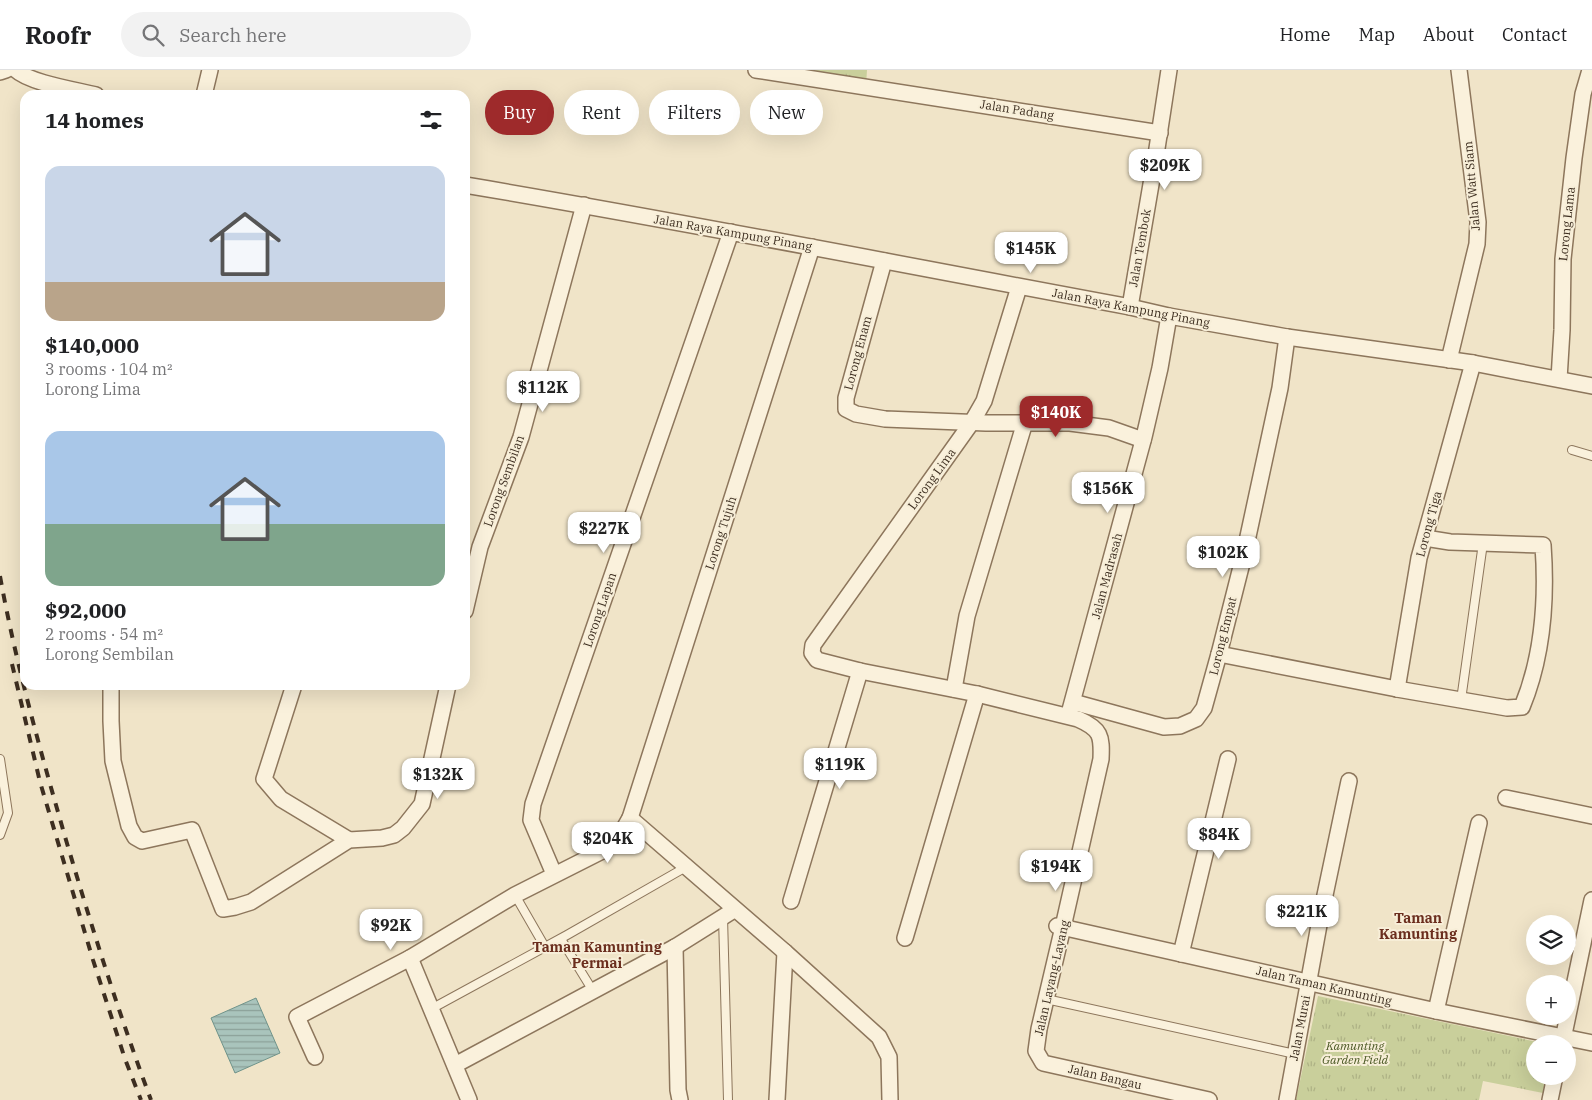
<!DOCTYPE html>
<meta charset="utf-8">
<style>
body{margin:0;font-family:"IBM Plex Serif",serif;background:#f2f2f2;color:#202124;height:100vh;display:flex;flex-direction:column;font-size:19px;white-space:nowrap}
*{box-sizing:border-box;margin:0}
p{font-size:16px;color:#757577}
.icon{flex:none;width:28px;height:28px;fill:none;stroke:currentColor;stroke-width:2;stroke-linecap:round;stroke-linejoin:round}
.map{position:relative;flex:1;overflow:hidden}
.side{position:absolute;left:20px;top:20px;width:450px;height:600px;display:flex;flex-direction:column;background:#fff;border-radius:15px;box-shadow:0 5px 20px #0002}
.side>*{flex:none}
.top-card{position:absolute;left:485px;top:20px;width:475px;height:45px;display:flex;gap:10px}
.fabs{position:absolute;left:1526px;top:845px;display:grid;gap:10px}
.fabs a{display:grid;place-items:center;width:50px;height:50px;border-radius:50%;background:#fff;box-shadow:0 5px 20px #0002;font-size:25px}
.price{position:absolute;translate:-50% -42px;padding:0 11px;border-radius:10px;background:#fff;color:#222;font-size:16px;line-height:32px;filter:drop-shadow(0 1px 2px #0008)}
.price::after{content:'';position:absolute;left:50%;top:30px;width:15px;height:11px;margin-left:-8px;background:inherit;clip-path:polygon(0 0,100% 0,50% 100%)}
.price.current{background:#9e2a2b;color:#fff}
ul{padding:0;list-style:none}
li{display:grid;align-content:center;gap:10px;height:265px;padding:0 25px}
li span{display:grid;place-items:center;height:155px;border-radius:15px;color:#555}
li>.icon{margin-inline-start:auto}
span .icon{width:90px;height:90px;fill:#fffc;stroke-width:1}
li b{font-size:21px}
h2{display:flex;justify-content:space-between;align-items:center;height:60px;padding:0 25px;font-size:21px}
.pill{padding:0 18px;border-radius:22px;background:#fff;box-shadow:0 5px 20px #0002;font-size:18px;line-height:45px}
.pill.current{background:#9e2a2b;color:#fff}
header{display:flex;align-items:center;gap:30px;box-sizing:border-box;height:70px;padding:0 25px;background:#fff;border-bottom:1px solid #e0e0e0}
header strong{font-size:24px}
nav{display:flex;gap:28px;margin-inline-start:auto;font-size:18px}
.search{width:350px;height:45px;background:#f2f2f2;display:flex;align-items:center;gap:12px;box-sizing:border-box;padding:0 18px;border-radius:28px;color:#757577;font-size:19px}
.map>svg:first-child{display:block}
.park{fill:url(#park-tufts)}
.water{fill:url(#water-rules);stroke:#6f938a}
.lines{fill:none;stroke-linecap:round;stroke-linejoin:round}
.service-casing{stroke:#8d765c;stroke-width:10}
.minor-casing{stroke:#8d765c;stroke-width:18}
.service{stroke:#faf1dc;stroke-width:8}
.minor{stroke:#faf1dc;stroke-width:15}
.rail{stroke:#3d2e20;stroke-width:4;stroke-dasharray:9 9;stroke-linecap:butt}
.labels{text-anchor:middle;stroke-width:4;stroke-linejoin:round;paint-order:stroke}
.street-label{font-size:12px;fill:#3d2e20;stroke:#f7eed8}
.park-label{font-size:12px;font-style:italic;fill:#4d5a26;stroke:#f7eed8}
.neighbourhood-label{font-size:14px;font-weight:bold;fill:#6b2e1e;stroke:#f7eed8}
</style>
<header>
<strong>Roofr</strong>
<div class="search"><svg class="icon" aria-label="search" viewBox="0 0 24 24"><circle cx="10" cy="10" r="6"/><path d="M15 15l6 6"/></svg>Search here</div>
<nav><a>Home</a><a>Map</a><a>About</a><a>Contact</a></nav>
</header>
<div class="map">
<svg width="1592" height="1030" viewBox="0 0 1592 1030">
<defs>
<pattern id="park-tufts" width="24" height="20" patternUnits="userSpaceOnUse" patternTransform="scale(1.25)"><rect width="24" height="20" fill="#c9cf9b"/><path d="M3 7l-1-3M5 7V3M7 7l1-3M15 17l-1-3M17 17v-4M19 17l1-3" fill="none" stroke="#aeb285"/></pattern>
<pattern id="water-rules" width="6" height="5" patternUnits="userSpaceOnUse" patternTransform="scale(1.25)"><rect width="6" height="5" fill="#a9c4bc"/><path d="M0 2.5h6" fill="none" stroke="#8ba098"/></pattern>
</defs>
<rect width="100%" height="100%" fill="#f0e4c8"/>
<!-- park -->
<g class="park">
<path d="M 756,0 L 867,0 L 866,17 Z"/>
<path d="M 1318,926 L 1547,974 L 1535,974 L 1535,1006 L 1546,1006 L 1543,1023 L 1483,1011 L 1479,1030 L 1296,1030 Z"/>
</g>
<!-- water -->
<path class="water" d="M 256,928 L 280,983 L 235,1003 L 211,948 Z"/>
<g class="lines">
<defs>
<g id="service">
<path d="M 1572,380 L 1592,386"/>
<path d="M 1461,630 L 1483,473"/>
<path d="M 0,689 L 8,743 L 0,765"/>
<path d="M 515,825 L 545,877"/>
<path d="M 723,847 L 728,1030"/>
<path d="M 561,869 L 593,921"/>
<path d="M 1046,929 L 1295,984"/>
<path d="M 431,939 L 567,865 L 686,797"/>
</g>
<g id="minor">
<path d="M 16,0 C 30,13 76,20 96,25"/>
<path d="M 756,0 L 1160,63"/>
<path d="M 0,2 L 6,0"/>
<path d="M 204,25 L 210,0"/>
<path d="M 465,115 C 687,152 908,196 1130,237 L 1169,246 L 1287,267 L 1473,293 L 1592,316"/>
<path d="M 884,191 L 846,328 L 846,339 L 856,344 L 885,349 L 986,353 L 1070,353 L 1109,358 L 1143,370"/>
<path d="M 1019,217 L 984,331 L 972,352 L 813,575 L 812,583 L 817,590 L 860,601 L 977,624 L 1078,649 C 1101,659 1102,666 1101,689 L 1063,857 L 1039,959 L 1036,981 L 1043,993 L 1209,1030"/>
<path d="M 1130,237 L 1156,85 L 1169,0"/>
<path d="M 1449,290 L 1477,174 L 1478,152 L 1459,0"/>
<path d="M 1559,309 L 1562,260 L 1563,189 L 1574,88 L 1583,24 L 1590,0"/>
<path d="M 465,541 L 480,477 L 521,367 L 584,135"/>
<path d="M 1219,584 L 1397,619 L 1507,638 L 1522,637 C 1543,586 1547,530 1543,475 L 1450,472 L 1425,468"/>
<path d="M 111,615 L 111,651 L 113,691 L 129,756 L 135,767 L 142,771 L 192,760 L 223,839 L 235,837 L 251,832 L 349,770 L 382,768 L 394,765 L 403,758 L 422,734 L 448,615"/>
<path d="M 294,615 L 264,709 L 281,729 L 349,770"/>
<path d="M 954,619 L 967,546 L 1025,352"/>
<path d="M 1397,619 L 1419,488 L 1473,293"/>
<path d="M 1073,632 L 1164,657 L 1180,656 L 1196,649 L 1204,638 L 1219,584 L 1244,485 L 1280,318 L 1287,267"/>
<path d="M 1070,640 L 1144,367 L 1160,298 L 1169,246"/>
<path d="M 1506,728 L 1592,746"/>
<path d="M 630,748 L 785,882 L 879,967 L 889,987 L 890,1030"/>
<path d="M 554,804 L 531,750 L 533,734 L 731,162"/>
<path d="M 791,831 L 860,601"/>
<path d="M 1057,856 L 1436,941 L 1592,973"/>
<path d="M 905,868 L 977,624"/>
<path d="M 675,877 L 678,1020 L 680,1030"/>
<path d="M 1181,884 L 1228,689"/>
<path d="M 410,888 L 469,1030"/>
<path d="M 1436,941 L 1479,753"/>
<path d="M 1562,974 L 1592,830"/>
<path d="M 315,987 L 297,947 L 410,888 L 515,825 L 606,779 L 618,769 L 630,748 L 812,177"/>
<path d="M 455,995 L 675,877 L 734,840"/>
<path d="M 777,1030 L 785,882"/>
<path d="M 1287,1030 L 1321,844 L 1349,711"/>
<path d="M 1550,1030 L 1555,1006"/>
</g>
</defs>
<!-- service casing -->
<use href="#service" class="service-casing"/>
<!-- minor casing -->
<use href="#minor" class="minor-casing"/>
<!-- service -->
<use href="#service" class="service"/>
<!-- minor -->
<use href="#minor" class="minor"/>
<!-- rail -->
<g class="rail">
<path d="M 0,506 C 16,595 41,683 66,770 C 92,858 119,944 151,1030"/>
<path d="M 12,594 L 40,712 L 93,890 L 125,989 L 141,1030"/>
</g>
</g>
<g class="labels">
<!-- street labels -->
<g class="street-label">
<text transform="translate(1017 40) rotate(9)" y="4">Jalan Padang</text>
<text transform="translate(1472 116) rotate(-95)" y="4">Jalan Watt Siam</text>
<text transform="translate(1567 154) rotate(-84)" y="4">Lorong Lama</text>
<text transform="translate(733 163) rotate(10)" y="4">Jalan Raya Kampung Pinang</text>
<text transform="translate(1140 178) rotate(-80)" y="4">Jalan Tembok</text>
<text transform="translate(1131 238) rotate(11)" y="4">Jalan Raya Kampung Pinang</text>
<text transform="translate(858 283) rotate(-75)" y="4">Lorong Enam</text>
<text transform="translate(932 409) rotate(-54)" y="4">Lorong Lima</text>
<text transform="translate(504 411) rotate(-70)" y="4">Lorong Sembilan</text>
<text transform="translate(1429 454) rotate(-75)" y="4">Lorong Tiga</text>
<text transform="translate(721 463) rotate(-72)" y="4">Lorong Tujuh</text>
<text transform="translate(1107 506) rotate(-75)" y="4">Jalan Madrasah</text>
<text transform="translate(600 540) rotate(-71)" y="4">Lorong Lapan</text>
<text transform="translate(1223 566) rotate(-76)" y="4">Lorong Empat</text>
<text transform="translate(1052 908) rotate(-77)" y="4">Jalan Layang-Layang</text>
<text transform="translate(1324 916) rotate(13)" y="4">Jalan Taman Kamunting</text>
<text transform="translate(1300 958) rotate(-79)" y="4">Jalan Murai</text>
<text transform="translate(1105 1007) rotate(13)" y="4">Jalan Bangau</text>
</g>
<!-- park labels -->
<g class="park-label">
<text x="1355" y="980">Kamunting<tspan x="1355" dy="14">Garden Field</tspan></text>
</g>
<!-- neighbourhood labels -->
<g class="neighbourhood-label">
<text x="1418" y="853">Taman<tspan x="1418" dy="16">Kamunting</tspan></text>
<text x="597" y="882">Taman Kamunting<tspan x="597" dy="16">Permai</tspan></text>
</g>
</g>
</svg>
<div class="fabs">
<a><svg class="icon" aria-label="layers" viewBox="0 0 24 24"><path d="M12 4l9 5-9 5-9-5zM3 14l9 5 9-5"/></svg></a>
<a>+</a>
<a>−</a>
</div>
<b class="price" style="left:1165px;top:121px">$209K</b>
<b class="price" style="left:1031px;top:204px">$145K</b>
<b class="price" style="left:543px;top:343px">$112K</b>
<b class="price current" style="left:1056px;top:368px">$140K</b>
<b class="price" style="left:1108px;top:444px">$156K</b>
<b class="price" style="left:604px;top:484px">$227K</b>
<b class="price" style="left:1223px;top:508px">$102K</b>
<b class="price" style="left:840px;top:720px">$119K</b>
<b class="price" style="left:438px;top:730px">$132K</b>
<b class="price" style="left:1219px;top:790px">$84K</b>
<b class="price" style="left:608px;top:794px">$204K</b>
<b class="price" style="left:1056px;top:822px">$194K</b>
<b class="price" style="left:1302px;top:867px">$221K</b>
<b class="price" style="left:391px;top:881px">$92K</b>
<div class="top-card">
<a class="pill current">Buy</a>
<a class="pill">Rent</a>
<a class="pill">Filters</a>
<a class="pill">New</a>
</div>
<section class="side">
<h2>14 homes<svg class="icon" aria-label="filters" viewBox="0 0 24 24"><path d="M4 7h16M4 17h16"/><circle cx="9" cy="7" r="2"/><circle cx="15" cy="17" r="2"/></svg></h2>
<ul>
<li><span style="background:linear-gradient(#c9d6e8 75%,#b9a48a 0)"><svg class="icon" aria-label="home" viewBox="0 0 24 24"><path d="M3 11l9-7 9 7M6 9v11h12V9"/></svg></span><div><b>$140,000</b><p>3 rooms · 104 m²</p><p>Lorong Lima</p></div></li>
<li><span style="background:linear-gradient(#a9c7e8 60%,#7fa58c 0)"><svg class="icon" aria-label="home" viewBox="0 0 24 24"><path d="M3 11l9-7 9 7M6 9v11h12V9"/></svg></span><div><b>$92,000</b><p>2 rooms · 54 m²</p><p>Lorong Sembilan</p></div></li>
</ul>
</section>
</div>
